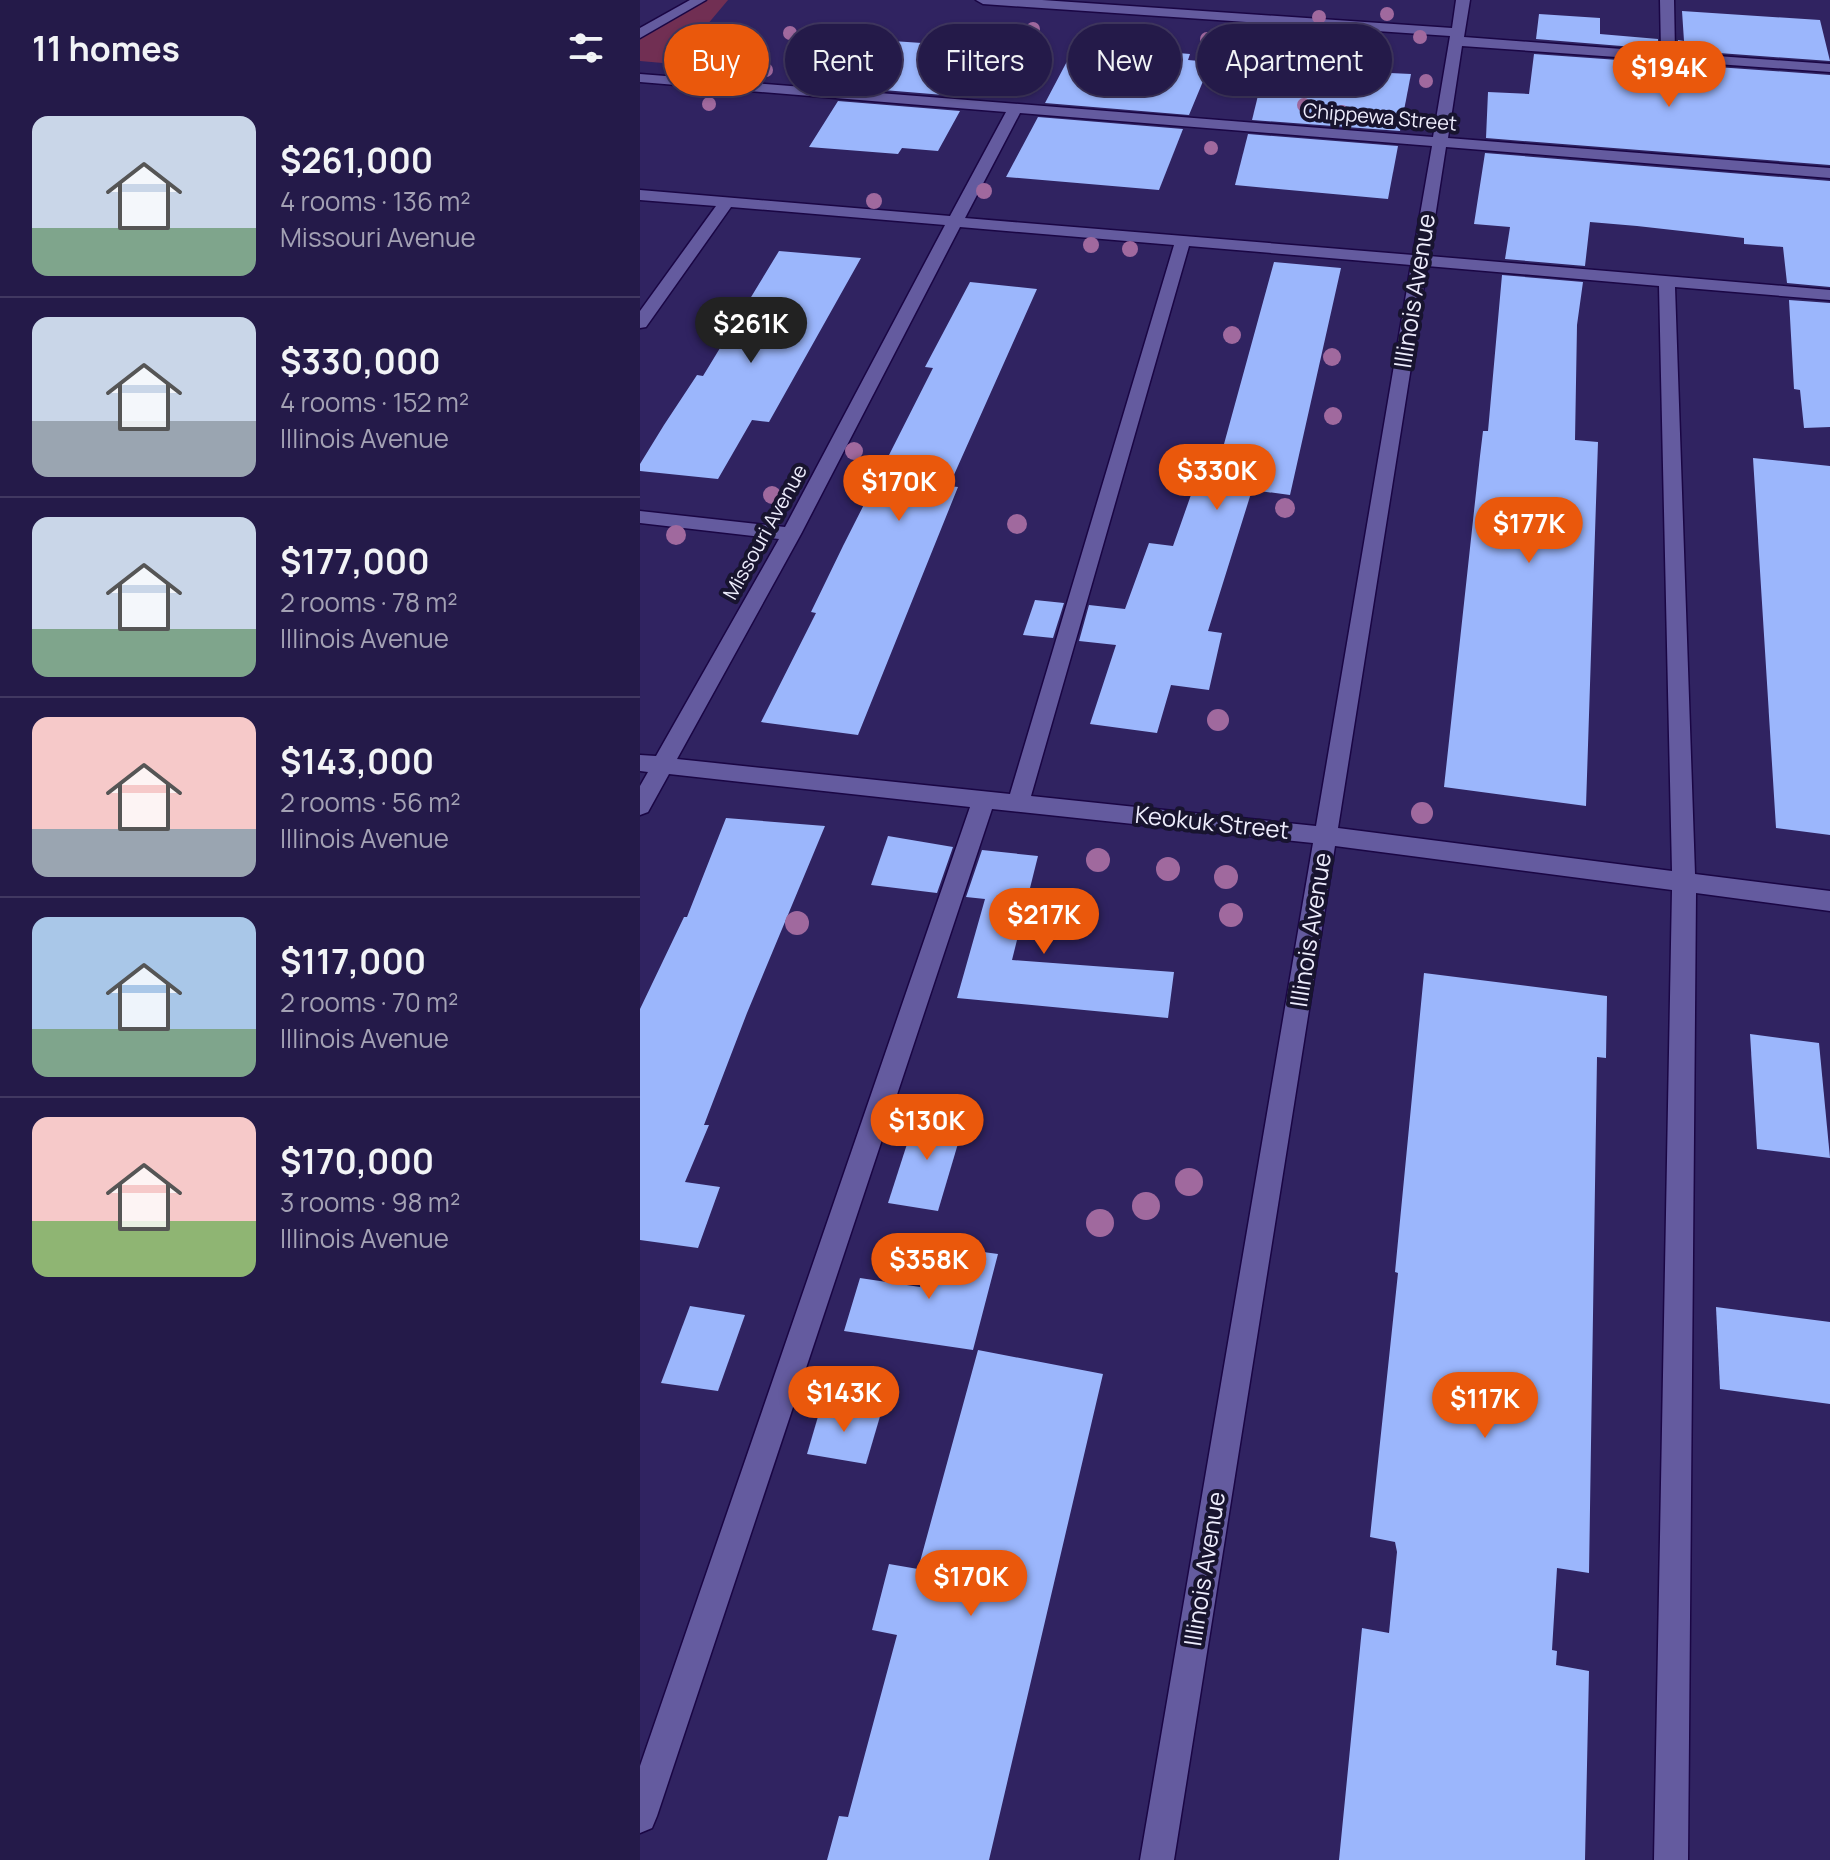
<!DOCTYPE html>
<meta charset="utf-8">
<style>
body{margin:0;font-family:Manrope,sans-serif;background:#2c2350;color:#f1f3f6;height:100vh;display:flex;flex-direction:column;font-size:30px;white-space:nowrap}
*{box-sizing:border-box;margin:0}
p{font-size:26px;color:#a3a1b4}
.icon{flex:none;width:44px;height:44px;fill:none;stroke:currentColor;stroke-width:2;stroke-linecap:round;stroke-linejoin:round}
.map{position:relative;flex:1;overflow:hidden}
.side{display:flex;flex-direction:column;background:#241a49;width:640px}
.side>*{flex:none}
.guide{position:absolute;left:24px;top:24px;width:760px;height:72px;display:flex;gap:16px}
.price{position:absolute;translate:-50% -68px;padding:0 18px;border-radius:28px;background:#ea580c;color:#fff;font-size:26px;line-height:52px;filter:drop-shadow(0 2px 4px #0008)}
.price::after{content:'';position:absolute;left:50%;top:48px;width:24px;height:18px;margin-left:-12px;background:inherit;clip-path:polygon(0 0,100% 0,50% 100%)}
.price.selected{background:#222;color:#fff}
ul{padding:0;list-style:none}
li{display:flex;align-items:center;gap:24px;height:200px;padding:0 32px}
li+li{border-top:2px solid #413861}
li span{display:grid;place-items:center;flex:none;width:224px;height:160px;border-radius:16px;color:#555}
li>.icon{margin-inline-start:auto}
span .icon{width:96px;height:96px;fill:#fffc;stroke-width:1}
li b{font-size:34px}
h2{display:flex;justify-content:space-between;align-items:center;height:96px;padding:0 32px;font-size:34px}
.pill{padding:0 28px;border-radius:36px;background:#241a49;box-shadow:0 2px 6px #0004,0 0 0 2px #413861;font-size:28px;line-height:72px}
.pill.selected{background:#ea580c;color:#fff}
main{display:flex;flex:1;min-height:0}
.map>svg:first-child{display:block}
.green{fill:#712f53}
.building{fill:#9bb6fc}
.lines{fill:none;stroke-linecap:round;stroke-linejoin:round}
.minor-casing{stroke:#1a0644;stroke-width:3}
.minor{fill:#645b9f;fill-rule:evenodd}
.tree{fill:#a0699e}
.labels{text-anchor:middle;stroke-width:8;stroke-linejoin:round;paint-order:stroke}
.far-street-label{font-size:20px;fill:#eeedfd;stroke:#18142f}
.street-label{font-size:24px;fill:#eeedfd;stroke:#18142f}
</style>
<main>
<section class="side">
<h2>11 homes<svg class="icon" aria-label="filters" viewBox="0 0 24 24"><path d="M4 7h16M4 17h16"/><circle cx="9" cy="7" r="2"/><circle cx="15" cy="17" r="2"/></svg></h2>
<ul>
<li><span style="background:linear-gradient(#c9d6e8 70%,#7fa58c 0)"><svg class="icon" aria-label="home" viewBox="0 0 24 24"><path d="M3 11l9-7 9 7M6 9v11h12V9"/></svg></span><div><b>$261,000</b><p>4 rooms · 136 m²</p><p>Missouri Avenue</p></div></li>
<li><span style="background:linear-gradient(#c9d6e8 65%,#9aa5b1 0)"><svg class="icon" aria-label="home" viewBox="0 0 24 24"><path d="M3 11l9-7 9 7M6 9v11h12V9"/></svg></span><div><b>$330,000</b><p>4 rooms · 152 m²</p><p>Illinois Avenue</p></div></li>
<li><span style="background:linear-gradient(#c9d6e8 70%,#7fa58c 0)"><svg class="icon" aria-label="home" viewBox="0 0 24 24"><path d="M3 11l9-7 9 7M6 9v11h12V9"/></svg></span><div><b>$177,000</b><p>2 rooms · 78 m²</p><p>Illinois Avenue</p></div></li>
<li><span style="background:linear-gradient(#f6c9c9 70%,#9aa5b1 0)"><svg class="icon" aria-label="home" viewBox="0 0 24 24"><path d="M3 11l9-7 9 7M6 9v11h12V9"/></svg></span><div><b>$143,000</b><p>2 rooms · 56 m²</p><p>Illinois Avenue</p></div></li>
<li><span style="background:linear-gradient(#a9c7e8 70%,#7fa58c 0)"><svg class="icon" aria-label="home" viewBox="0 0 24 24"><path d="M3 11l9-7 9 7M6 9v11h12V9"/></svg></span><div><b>$117,000</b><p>2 rooms · 70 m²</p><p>Illinois Avenue</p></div></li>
<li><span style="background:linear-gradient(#f6c9c9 65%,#8fb573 0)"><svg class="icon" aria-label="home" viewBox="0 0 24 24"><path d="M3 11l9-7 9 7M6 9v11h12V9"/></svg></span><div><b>$170,000</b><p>3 rooms · 98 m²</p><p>Illinois Avenue</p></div></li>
</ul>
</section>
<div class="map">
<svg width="1190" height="1860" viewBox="0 0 1190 1860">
<rect width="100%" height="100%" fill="#302361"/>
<!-- green -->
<path class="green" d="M 65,0 L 88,0 L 34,64 L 0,61 L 0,38 Z"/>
<!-- building -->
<g class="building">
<path d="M 1042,11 L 1180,20 L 1190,61 L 1038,50 L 1038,40 L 1044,41 Z"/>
<path d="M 899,14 L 960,18 L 960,34 L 1018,39 L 1018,49 L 896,39 Z"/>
<path d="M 238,40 L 355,48 L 328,97 L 207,87 Z"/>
<path d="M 456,46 L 550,54 L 548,60 L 571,62 L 549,115 L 405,103 L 433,50 L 454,52 Z"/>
<path d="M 894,54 L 1190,75 L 1190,165 L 846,138 L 848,92 L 889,94 Z"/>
<path d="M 625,67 L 771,74 L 760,131 L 612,120 Z"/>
<path d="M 198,101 L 320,111 L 298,151 L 262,148 L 258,154 L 169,147 Z"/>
<path d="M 398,117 L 543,129 L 519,190 L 366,177 Z"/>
<path d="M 608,134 L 758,146 L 748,199 L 595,185 Z"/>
<path d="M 845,153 L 1190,181 L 1190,287 L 1147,283 L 1143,247 L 1104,244 L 1104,238 L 997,226 L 950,222 L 945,266 L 865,259 L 870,227 L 834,224 Z"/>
<path d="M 139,251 L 221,258 L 129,422 L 112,420 L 78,479 L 0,471 L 0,464 L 24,425 L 57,375 L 63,376 Z"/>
<path d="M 634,262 L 701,268 L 650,495 L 612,490 L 568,631 L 582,633 L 569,690 L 531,685 L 517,733 L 450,724 L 476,645 L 439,641 L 449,605 L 485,609 L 509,543 L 533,546 L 552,492 L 570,495 Z"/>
<path d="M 862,275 L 943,282 L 937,325 L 935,440 L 958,442 L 946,806 L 804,787 L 840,456 L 843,431 L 848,431 Z"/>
<path d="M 330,282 L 397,289 L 309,486 L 318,487 L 218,735 L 121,722 L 176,613 L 171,612 L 203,546 L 293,368 L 285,367 Z"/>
<path d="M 1149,300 L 1190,303 L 1190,427 L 1164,428 L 1160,390 L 1154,389 Z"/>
<path d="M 1113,458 L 1190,466 L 1190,835 L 1136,828 Z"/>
<path d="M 395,600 L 424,603 L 413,638 L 383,635 Z"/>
<path d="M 86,818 L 185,826 L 107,1013 L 64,1125 L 69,1125 L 45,1182 L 80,1187 L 58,1248 L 0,1240 L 0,1009 L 44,917 L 47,917 Z"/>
<path d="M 248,836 L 313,847 L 297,893 L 231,885 Z"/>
<path d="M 342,850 L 398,856 L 372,960 L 534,972 L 528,1018 L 317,998 L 345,899 L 326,897 Z"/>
<path d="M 784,973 L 967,996 L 966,1058 L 957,1057 L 949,1573 L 917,1568 L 912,1650 L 917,1651 L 916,1665 L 949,1671 L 945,1860 L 699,1860 L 722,1628 L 749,1633 L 757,1552 L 755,1542 L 730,1537 L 758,1273 L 755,1272 Z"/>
<path d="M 1110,1034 L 1179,1043 L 1190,1158 L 1117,1149 Z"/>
<path d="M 277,1113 L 325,1120 L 298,1211 L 248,1203 Z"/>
<path d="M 292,1245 L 358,1254 L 333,1350 L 204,1331 L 220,1278 L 280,1287 Z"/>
<path d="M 50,1306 L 105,1315 L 78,1391 L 21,1383 Z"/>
<path d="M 1076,1307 L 1190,1322 L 1190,1404 L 1080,1389 Z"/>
<path d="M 338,1350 L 463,1374 L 349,1860 L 187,1860 L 199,1816 L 208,1817 L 257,1635 L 232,1630 L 249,1564 L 278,1569 Z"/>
<path d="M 182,1403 L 241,1413 L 226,1464 L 167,1454 Z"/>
</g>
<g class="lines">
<defs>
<g id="minor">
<path d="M 50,0 L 66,0 L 0,38 L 0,28 Z"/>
<path d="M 336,0 L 402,0 L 812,28 L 816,0 L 830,0 L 824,37 L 1021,52 L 1020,0 L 1034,0 L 1035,53 L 1190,64 L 1190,72 L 822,46 L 808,138 L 1190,168 L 1190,178 L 806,147 L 789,256 L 1190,290 L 1190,300 L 1035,287 L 1055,874 L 1190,891 L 1190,911 L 1056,893 L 1048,1860 L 1014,1860 L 1032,890 L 695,846 L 534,1860 L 500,1860 L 673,843 L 352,809 L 17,1816 L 12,1828 L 0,1833 L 0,1766 L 330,807 L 29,774 L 8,812 L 0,815 L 0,786 L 8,772 L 0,771 L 0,755 L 16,756 L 139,539 L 0,523 L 0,511 L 145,527 L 305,225 L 91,207 L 6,327 L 0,328 L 0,311 L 76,206 L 0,200 L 0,190 L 310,216 L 366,112 L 0,82 L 0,74 L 793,137 L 810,36 L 343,4 ZM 380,113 L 792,146 L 773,255 L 325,218 ZM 320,227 L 534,245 L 370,794 L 37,759 L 161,534 ZM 549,246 L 771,265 L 676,826 L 391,796 ZM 787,266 L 1019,286 L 1032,871 L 698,828 Z"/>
</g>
</defs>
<!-- minor casing -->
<use href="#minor" class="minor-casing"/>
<!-- minor -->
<use href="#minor" class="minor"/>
</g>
<!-- trees -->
<g class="tree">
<circle cx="747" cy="14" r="7"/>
<circle cx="679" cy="17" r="7"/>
<circle cx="393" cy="29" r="7"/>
<circle cx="150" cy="33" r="7"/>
<circle cx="780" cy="37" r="7"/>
<circle cx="567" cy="39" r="7"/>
<circle cx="745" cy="54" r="7"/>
<circle cx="196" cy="60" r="7"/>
<circle cx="126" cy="70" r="7"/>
<circle cx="786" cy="81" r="7"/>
<circle cx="69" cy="104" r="7"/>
<circle cx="664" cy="105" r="7"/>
<circle cx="702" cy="112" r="7"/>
<circle cx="571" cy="148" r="7"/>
<circle cx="344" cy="191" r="8"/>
<circle cx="234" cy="201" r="8"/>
<circle cx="451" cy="245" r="8"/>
<circle cx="490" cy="249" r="8"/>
<circle cx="592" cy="335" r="9"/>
<circle cx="692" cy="357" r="9"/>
<circle cx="693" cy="416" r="9"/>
<circle cx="214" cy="451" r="9"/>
<circle cx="132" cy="495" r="9"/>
<circle cx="645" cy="508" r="10"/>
<circle cx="377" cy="524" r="10"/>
<circle cx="36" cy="535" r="10"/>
<circle cx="578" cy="720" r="11"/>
<circle cx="782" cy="813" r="11"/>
<circle cx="458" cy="860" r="12"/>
<circle cx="528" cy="869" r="12"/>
<circle cx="586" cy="877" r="12"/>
<circle cx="591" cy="915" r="12"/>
<circle cx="157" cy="923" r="12"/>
<circle cx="549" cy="1182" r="14"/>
<circle cx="506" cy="1206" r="14"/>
<circle cx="460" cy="1223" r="14"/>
</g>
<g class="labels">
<!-- far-street labels -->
<g class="far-street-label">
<text transform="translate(740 117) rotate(5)" y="7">Chippewa Street</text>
<text transform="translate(125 532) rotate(-61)" y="7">Missouri Avenue</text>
</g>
<!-- street labels -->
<g class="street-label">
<text transform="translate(775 291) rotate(-81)" y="8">Illinois Avenue</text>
<text transform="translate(572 823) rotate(6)" y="8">Keokuk Street</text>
<text transform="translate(671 930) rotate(-81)" y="8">Illinois Avenue</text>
<text transform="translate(565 1569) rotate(-81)" y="8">Illinois Avenue</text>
</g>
</g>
</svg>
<b class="price" style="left:1029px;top:109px">$194K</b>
<b class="price selected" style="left:111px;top:365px">$261K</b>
<b class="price" style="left:577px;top:512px">$330K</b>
<b class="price" style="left:259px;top:523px">$170K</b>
<b class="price" style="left:889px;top:565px">$177K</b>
<b class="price" style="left:404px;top:956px">$217K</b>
<b class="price" style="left:287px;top:1162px">$130K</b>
<b class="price" style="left:289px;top:1301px">$358K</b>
<b class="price" style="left:204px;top:1434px">$143K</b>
<b class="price" style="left:845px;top:1440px">$117K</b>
<b class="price" style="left:331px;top:1618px">$170K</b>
<div class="guide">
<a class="pill selected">Buy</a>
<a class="pill">Rent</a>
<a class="pill">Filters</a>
<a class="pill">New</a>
<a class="pill">Apartment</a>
</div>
</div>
</main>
